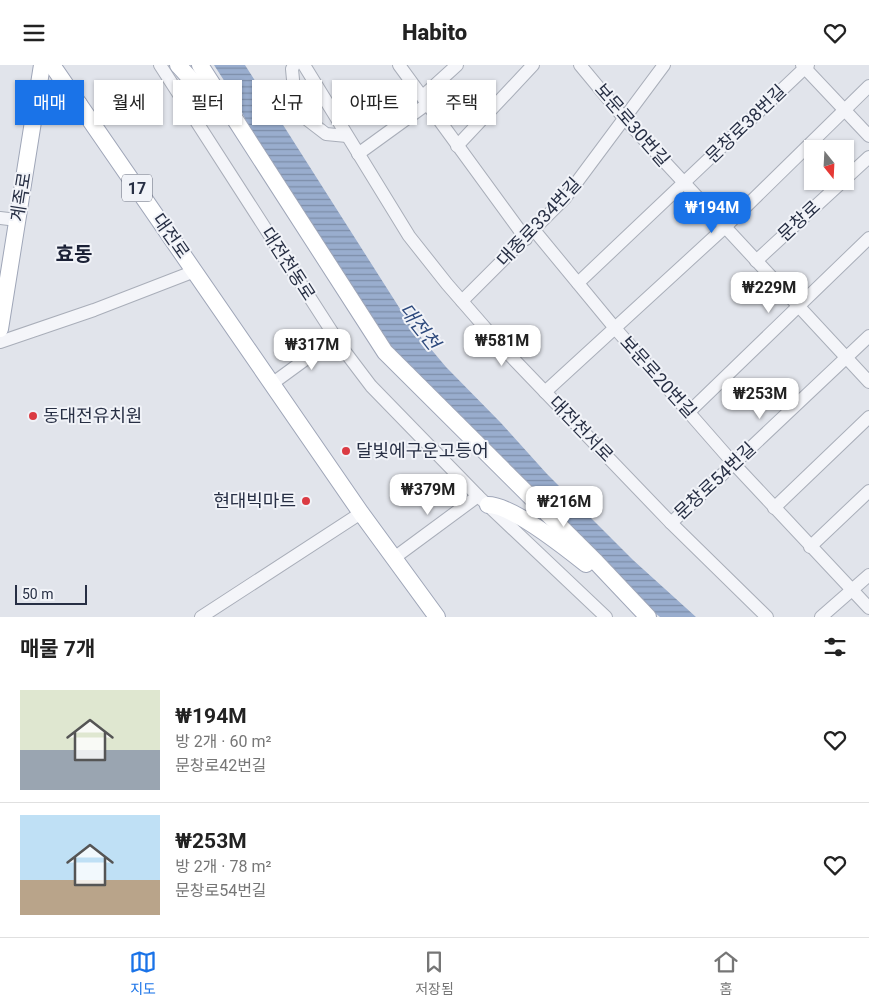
<!DOCTYPE html>
<html lang="ko">
<meta charset="utf-8">
<style>
body{margin:0;font-family:Roboto,"Noto Sans KR",sans-serif;background:#f6f6f6;color:#222;height:100vh;display:flex;flex-direction:column;font-size:19px;white-space:nowrap}
*{box-sizing:border-box;margin:0}
p{font-size:16px;color:#767676}
.icon{flex:none;width:28px;height:28px;fill:none;stroke:currentColor;stroke-width:2;stroke-linecap:round;stroke-linejoin:round}
.map{position:relative;height:552px;overflow:hidden}
.panel{display:flex;flex-direction:column;background:#fff;flex:1}
.panel>*{flex:none}
.banner{position:absolute;left:15px;top:15px;width:500px;height:45px;display:flex;gap:10px}
.needle{width:32px;rotate:162deg}
.buttons{position:absolute;left:804px;top:75px;display:grid;gap:10px}
.buttons a{display:grid;place-items:center;width:50px;height:50px;border-radius:0px;background:#fff;box-shadow:0 1px 4px #0004;font-size:25px}
.scale{position:absolute;left:15px;bottom:12px;width:72px;box-sizing:border-box;padding-left:5px;border:2px solid #272f44;border-top:0;font-size:14px;line-height:18px;white-space:nowrap;color:#272f44;-webkit-text-stroke:4px #f1f3f8;paint-order:stroke}
.price{position:absolute;translate:-50% -42px;padding:0 11px;border-radius:10px;background:#fff;color:#222;font-size:16px;line-height:32px;filter:drop-shadow(0 1px 2px #0008)}
.price::after{content:'';position:absolute;left:50%;top:30px;width:15px;height:11px;margin-left:-8px;background:inherit;clip-path:polygon(0 0,100% 0,50% 100%)}
.price.selected{background:#1a73e8;color:#fff}
ul{padding:0;list-style:none}
li{display:flex;align-items:center;gap:15px;height:125px;padding:0 20px}
li+li{border-top:1px solid #e0e0e0}
li span{display:grid;place-items:center;flex:none;width:140px;height:100px;border-radius:0px;color:#555}
li>.icon{margin-inline-start:auto}
span .icon{width:60px;height:60px;fill:#fffc;stroke-width:1}
li b{font-size:21px}
h2{display:flex;justify-content:space-between;align-items:center;height:60px;padding:0 20px;font-size:21px}
.chip{padding:0 18px;border-radius:0px;background:#fff;box-shadow:0 1px 4px #0004;font-size:18px;line-height:45px}
.chip.selected{background:#1a73e8;color:#fff}
header{display:flex;justify-content:space-between;align-items:center;height:65px;padding:0 20px;background:#fff;font-size:22px;font-weight:800}
.menu{display:flex;justify-content:space-around;align-items:center;height:70px;border-top:1px solid #e0e0e0;background:#fff;font-size:14px;color:#767676}
.menu a{display:grid;justify-items:center;gap:2px}
.menu .selected{color:#1a73e8}
.map>svg:first-child{display:block}
.water{fill:url(#water-rules)}
.lines{fill:none;stroke-linecap:round;stroke-linejoin:round}
.minor-casing{stroke:#a9aeb9;stroke-width:14}
.major-casing{stroke:#9fa6b8;stroke-width:18}
.minor{stroke:#f4f5f9;stroke-width:12}
.major{stroke:#fff;stroke-width:16}
.poi-dot{fill:#db3b43;stroke:#f1f3f8;stroke-width:2}
.labels{text-anchor:middle;stroke-width:4;stroke-linejoin:round;paint-order:stroke}
.shield{fill:#f1f3f8;stroke:#646a7a;stroke-width:1}
.shield-label{font-size:16px;font-weight:bold;fill:#272f44}
.street-label{font-size:18px;fill:#272f44;stroke:#f1f3f8}
.poi-label{font-size:18px;fill:#272f44;stroke:#f1f3f8;text-anchor:start}
.water-label{font-size:19px;font-style:italic;fill:#2d497c;stroke:#f1f3f8}
.quarter-label{font-size:20px;font-weight:bold;fill:#1a2035;stroke:#f1f3f8}
</style>
<header><svg class="icon" aria-label="menu" viewBox="0 0 24 24"><path d="M4 6h16M4 12h16M4 18h16"/></svg>Habito<svg class="icon" aria-label="heart" viewBox="0 0 24 24"><path d="M12 20l-8-8c-3-5 5-10 8-4 3-6 11-1 8 4z"/></svg></header>
<div class="map">
<svg width="869" height="552" viewBox="0 0 869 552">
<defs>
<pattern id="water-rules" width="6" height="5" patternUnits="userSpaceOnUse" patternTransform="scale(1.25)"><rect width="6" height="5" fill="#99adce"/><path d="M0 2.5h6" fill="none" stroke="#7d8da9"/></pattern>
</defs>
<rect width="100%" height="100%" fill="#e1e4eb"/>
<!-- water -->
<path class="water" d="M 214,0 L 245,0 L 409,258 L 446,302 L 501,358 L 547,409 L 633,495 L 696,552 L 660,552 L 655,548 L 392,284 L 256,76 L 234,31 Z"/>
<g class="lines">
<defs>
<g id="minor">
<path d="M 160,0 L 343,284 L 371,321 L 478,431 L 606,552"/>
<path d="M 294,0 L 292,4 L 296,46 L 326,69 L 347,71"/>
<path d="M 304,0 L 409,171 L 447,219 L 501,281 L 671,458 L 767,552"/>
<path d="M 399,0 L 526,174"/>
<path d="M 580,0 L 624,53 L 869,317"/>
<path d="M 802,0 L 869,71"/>
<path d="M 423,31 L 457,0"/>
<path d="M 457,81 L 533,0"/>
<path d="M 358,89 L 427,39"/>
<path d="M 845,114 L 869,92"/>
<path d="M 0,153 L 17,155"/>
<path d="M 534,165 L 614,262 L 734,399 L 869,543"/>
<path d="M 756,196 L 843,116"/>
<path d="M 578,218 L 808,0"/>
<path d="M 462,236 L 565,133 L 664,0"/>
<path d="M 0,277 L 94,245 L 195,206"/>
<path d="M 273,318 L 336,272"/>
<path d="M 545,327 L 724,163 L 869,21"/>
<path d="M 689,347 L 869,173"/>
<path d="M 774,443 L 869,352"/>
<path d="M 671,458 L 869,271"/>
<path d="M 810,482 L 869,426"/>
<path d="M 394,493 L 478,431"/>
<path d="M 201,552 L 361,448"/>
<path d="M 821,552 L 869,510"/>
</g>
<g id="major">
<path d="M 52,0 L 361,448 L 437,552"/>
<path d="M 178,0 L 200,24 L 222,38"/>
<path d="M 200,0 L 385,287 L 596,497 L 648,552"/>
<path d="M 34,51 C 51,34 56,35 79,39"/>
<path d="M 0,264 L 42,0"/>
<path d="M 488,440 C 512,440 566,483 586,499"/>
</g>
</defs>
<!-- minor casing -->
<use href="#minor" class="minor-casing"/>
<!-- major casing -->
<use href="#major" class="major-casing"/>
<!-- minor -->
<use href="#minor" class="minor"/>
<!-- major -->
<use href="#major" class="major"/>
</g>
<!-- markers -->
<g class="poi-dot">
<circle cx="33" cy="351" r="5"/>
<circle cx="346" cy="386" r="5"/>
<circle cx="306" cy="436" r="5"/>
</g>
<g class="labels">
<!-- shield labels -->
<rect class="shield" x="122" y="109.5" width="30" height="27" rx="4"/>
<g class="shield-label">
<text x="137" y="129">17</text>
</g>
<!-- street labels -->
<g class="street-label">
<text transform="translate(746 59) rotate(-44)" y="6">문창로38번길</text>
<text transform="translate(632 60) rotate(49)" y="6">보문로30번길</text>
<text transform="translate(21 132) rotate(-81)" y="6">계족로</text>
<text transform="translate(799 156) rotate(-43)" y="6">문창로</text>
<text transform="translate(539 157) rotate(-47)" y="6">대종로334번길</text>
<text transform="translate(171 171) rotate(55)" y="6">대전로</text>
<text transform="translate(288 199) rotate(57)" y="6">대전천동로</text>
<text transform="translate(658 312) rotate(48)" y="6">보문로20번길</text>
<text transform="translate(581 364) rotate(46)" y="6">대전천서로</text>
<text transform="translate(715 416) rotate(-43)" y="6">문창로54번길</text>
</g>
<!-- poi labels -->
<g class="poi-label">
<text x="43" y="357">동대전유치원</text>
<text x="356" y="392">달빛에구운고등어</text>
<text x="296" y="442" text-anchor="end">현대빅마트</text>
</g>
<!-- water labels -->
<g class="water-label">
<text transform="translate(420 261) rotate(52)" y="7">대전천</text>
</g>
<!-- quarter labels -->
<g class="quarter-label">
<text x="74" y="196">효동</text>
</g>
</g>
</svg>
<div class="buttons">
<a><svg class="needle" viewBox="-14 -14 28 28"><path d="M0-13l5 13h-10z" fill="#e53935"/><path d="M0 13l5-13h-10z" fill="#767676"/></svg></a>
</div>
<div class="scale">50 m</div>
<b class="price selected" style="left:712px;top:169px">₩194M</b>
<b class="price" style="left:769px;top:249px">₩229M</b>
<b class="price" style="left:502px;top:302px">₩581M</b>
<b class="price" style="left:312px;top:306px">₩317M</b>
<b class="price" style="left:760px;top:355px">₩253M</b>
<b class="price" style="left:428px;top:451px">₩379M</b>
<b class="price" style="left:564px;top:463px">₩216M</b>
<div class="banner">
<a class="chip selected">매매</a>
<a class="chip">월세</a>
<a class="chip">필터</a>
<a class="chip">신규</a>
<a class="chip">아파트</a>
<a class="chip">주택</a>
</div>
</div>
<section class="panel">
<h2>매물 7개<svg class="icon" aria-label="filters" viewBox="0 0 24 24"><path d="M4 7h16M4 17h16"/><circle cx="9" cy="7" r="2"/><circle cx="15" cy="17" r="2"/></svg></h2>
<ul>
<li><span style="background:linear-gradient(#dfe7d0 60%,#9aa5b1 0)"><svg class="icon" aria-label="home" viewBox="0 0 24 24"><path d="M3 11l9-7 9 7M6 9v11h12V9"/></svg></span><div><b>₩194M</b><p>방 2개 · 60 m²</p><p>문창로42번길</p></div><svg class="icon" aria-label="heart" viewBox="0 0 24 24"><path d="M12 20l-8-8c-3-5 5-10 8-4 3-6 11-1 8 4z"/></svg></li>
<li><span style="background:linear-gradient(#bfe0f5 65%,#b9a48a 0)"><svg class="icon" aria-label="home" viewBox="0 0 24 24"><path d="M3 11l9-7 9 7M6 9v11h12V9"/></svg></span><div><b>₩253M</b><p>방 2개 · 78 m²</p><p>문창로54번길</p></div><svg class="icon" aria-label="heart" viewBox="0 0 24 24"><path d="M12 20l-8-8c-3-5 5-10 8-4 3-6 11-1 8 4z"/></svg></li>
</ul>
</section>
<nav class="menu">
<a class="selected"><svg class="icon" aria-label="map" viewBox="0 0 24 24"><path d="M3 6l6-2 6 2 6-2v14l-6 2-6-2-6 2zM9 4v14M15 6v14"/></svg>지도</a>
<a><svg class="icon" aria-label="saved" viewBox="0 0 24 24"><path d="M7 4h10v16l-5-4-5 4z"/></svg>저장됨</a>
<a><svg class="icon" aria-label="home" viewBox="0 0 24 24"><path d="M3 11l9-7 9 7M6 9v11h12V9"/></svg>홈</a>
</nav>
